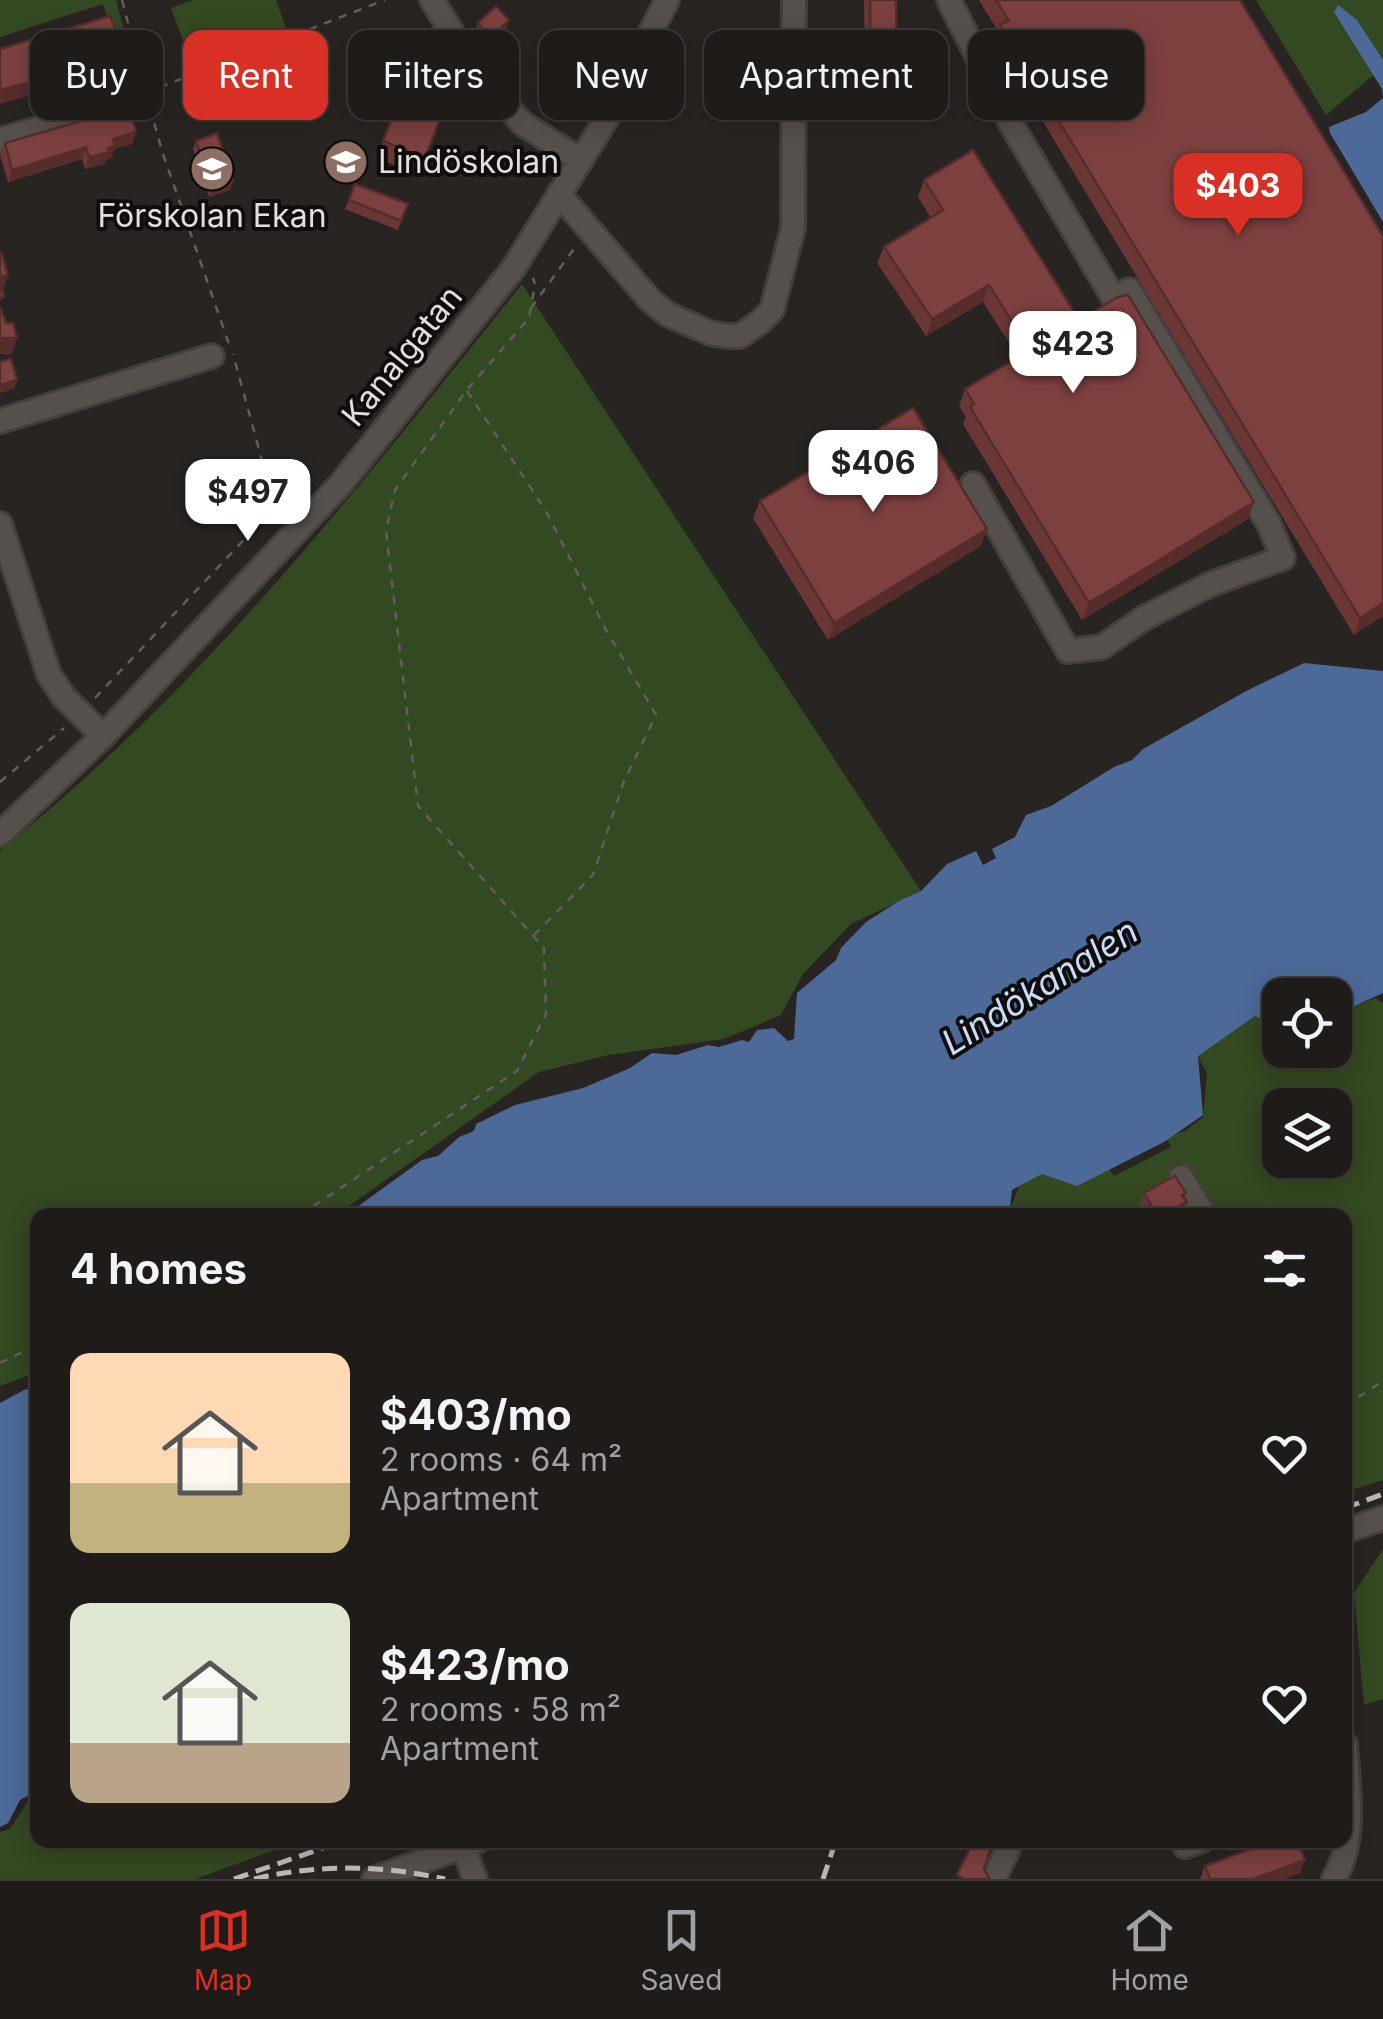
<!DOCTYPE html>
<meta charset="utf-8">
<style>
body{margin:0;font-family:Inter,sans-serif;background:#262422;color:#f1f3f6;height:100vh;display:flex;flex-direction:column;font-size:38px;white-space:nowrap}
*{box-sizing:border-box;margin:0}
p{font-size:32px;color:#a1a1a2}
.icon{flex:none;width:55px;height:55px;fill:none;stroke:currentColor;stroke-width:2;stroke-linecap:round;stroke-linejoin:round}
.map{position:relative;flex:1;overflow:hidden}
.side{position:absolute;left:30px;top:1208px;width:1322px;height:640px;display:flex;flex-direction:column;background:#1e1b19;border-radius:20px;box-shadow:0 5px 25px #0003,0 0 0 2px #3c3938}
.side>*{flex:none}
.banner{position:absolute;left:30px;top:30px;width:1325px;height:90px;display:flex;gap:20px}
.buttons{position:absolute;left:1262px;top:978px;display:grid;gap:20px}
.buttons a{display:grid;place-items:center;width:90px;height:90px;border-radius:20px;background:#1e1b19;box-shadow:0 5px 25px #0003,0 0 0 2px #3c3938;font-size:50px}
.price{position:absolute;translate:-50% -85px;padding:0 22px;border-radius:20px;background:#fff;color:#222;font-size:32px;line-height:65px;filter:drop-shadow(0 2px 5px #0008)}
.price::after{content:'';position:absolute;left:50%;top:60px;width:30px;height:22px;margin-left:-15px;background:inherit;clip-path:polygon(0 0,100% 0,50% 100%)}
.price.current{background:#d93025;color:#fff}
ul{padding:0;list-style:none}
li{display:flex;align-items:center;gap:30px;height:250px;padding:0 40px}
li span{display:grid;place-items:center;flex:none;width:280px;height:200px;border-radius:20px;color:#555}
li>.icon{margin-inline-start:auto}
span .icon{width:120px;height:120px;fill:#fffc;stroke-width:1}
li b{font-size:42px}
h2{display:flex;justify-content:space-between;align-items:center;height:120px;padding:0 40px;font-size:42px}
.tag{padding:0 35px;border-radius:20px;background:#1e1b19;box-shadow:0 5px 25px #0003,0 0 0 2px #3c3938;font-size:35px;line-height:90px}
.tag.current{background:#d93025;color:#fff}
.tab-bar{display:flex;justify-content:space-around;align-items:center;height:140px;border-top:2px solid #3c3938;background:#1e1b19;font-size:28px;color:#a1a1a2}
.tab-bar a{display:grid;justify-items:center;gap:5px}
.tab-bar .current{color:#d93025}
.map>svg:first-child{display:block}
.green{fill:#334921;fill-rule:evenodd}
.water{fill:#4c6998}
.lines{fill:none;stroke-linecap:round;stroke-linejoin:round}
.minor-casing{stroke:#433f3c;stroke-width:28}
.path{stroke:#625e5c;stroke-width:2.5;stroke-dasharray:8 8;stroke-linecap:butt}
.minor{stroke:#55504c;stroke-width:22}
.rail{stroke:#bcb9b6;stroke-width:5;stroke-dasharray:15 8;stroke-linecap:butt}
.wall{fill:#6b3736}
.shaded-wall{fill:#572d2c}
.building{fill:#7c403f;stroke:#572d2c;stroke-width:2.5}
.labels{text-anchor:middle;stroke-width:8;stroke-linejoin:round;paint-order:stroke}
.poi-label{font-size:32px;fill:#e1dedc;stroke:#0f0d0c;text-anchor:start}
.street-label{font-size:32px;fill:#e1dedc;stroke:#0f0d0c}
.water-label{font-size:35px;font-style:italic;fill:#c9dbf9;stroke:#0f0d0c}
</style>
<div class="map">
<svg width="1383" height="1879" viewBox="0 0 1383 1879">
<rect width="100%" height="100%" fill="#282421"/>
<!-- green -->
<g class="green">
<path d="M 0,0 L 116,0 L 135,71 L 125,74 L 103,4 L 0,37 Z"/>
<path d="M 193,0 L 276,0 L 286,28 L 191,62 L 171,8 Z"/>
<path d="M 1256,0 L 1383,0 L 1383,67 L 1326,115 Z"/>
<path d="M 522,284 L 921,891 L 851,924 L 803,974 L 781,1015 L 724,1039 L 609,1055 L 539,1072 L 336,1215 L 38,1215 L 37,1372 L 0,1386 L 0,850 C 202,690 362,483 522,284 Z"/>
<path d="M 1375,998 L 1383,1003 L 1383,1480 L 1345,1492 L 1345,1215 L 1004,1215 L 1012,1204 L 1024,1174 L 1109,1169 L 1114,1176 L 1171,1147 L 1166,1137 L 1185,1131 L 1203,1117 L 1207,1073 L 1196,1053 L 1262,1012 L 1280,1020 L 1280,1050 L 1335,1050 L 1335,1014 ZM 1280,1105 L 1335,1105 L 1335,1160 L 1280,1160 Z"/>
<path d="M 1383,1549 L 1383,1699 L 1364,1705 L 1354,1593 Z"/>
<path d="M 37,1797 L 38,1840 L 302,1840 L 195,1879 L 0,1879 L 0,1832 L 10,1829 L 27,1803 Z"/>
</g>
<!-- water -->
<g class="water">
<path d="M 1338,5 L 1357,20 L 1383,60 L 1383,222 L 1330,133 L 1329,127 L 1366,112 L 1383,98 L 1382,89 L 1334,12 Z"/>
<path d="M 1304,663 L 1383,671 L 1383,993 L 1335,1015 L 1335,995 L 1280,995 L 1280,1027 L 1255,1016 L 1198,1056 L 1203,1115 L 1164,1142 L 1077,1186 L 1042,1174 L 1012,1190 L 1009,1215 L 346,1215 L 422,1160 L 438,1156 L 459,1137 L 474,1131 L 476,1124 L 515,1105 L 583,1088 L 630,1068 L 652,1053 L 676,1055 L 708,1045 L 719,1047 L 742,1040 L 749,1042 L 757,1030 L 774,1028 L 788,1041 L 794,1039 L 797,993 L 836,960 L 841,948 L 866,922 L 899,901 L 921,891 L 947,864 L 976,851 L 983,865 L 996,858 L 992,849 L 1015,837 L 1026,815 L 1051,806 L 1114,767 L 1132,760 L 1143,749 L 1248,690 Z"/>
<path d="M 37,1387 L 37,1791 L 20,1800 L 8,1823 L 0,1827 L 0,1403 L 24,1390 Z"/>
</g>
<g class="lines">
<defs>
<g id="minor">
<path d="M 432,0 L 478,75 L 523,124 L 581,160"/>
<path d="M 949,0 L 1010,122 L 1114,299 L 1129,290 L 1269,524 L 1283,558 L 1211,584 L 1144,618 L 1102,647 L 1068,651 L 973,484"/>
<path d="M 0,140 L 130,102"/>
<path d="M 559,194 L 649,299 L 667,314 L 710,333 L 727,336 L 740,336 L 760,322 L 772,310 L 793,228 L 794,0"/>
<path d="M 0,421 L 212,356"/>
<path d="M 0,524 L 49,675 L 64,697 L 103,736"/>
<path d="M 0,834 L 103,736 L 339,486 L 513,269 L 610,113 L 667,0"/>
<path d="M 1181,1177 L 1204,1215"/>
<path d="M 1345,1531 L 1383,1518"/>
<path d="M 463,1846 L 475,1879"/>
<path d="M 1185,1846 L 1202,1840"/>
<path d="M 374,1879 L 480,1840"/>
<path d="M 994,1879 L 1012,1840"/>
<path d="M 1334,1879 C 1357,1839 1348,1789 1345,1744"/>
</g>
</defs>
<!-- minor casing -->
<use href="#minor" class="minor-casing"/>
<!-- path -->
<g class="path">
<path d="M 122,0 L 146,91"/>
<path d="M 145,93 L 385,0"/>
<path d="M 150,108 L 162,151 L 230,347"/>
<path d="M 531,308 L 576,246"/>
<path d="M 467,391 L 546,511 L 606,630 L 656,715 L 624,781 L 593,875 L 534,935"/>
<path d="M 95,698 L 255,528 L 272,497 L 233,354"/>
<path d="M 0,782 L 64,728"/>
<path d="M 300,1215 L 517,1071 L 546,1014 L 544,948 L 418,806 L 386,531 L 395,490 L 466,391 L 529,318 L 535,284 L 533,278"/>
<path d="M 0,1363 L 38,1344"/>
<path d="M 1345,1406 L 1383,1381"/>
</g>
<!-- minor -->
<use href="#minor" class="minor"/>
<!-- rail -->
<g class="rail">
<path d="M 1345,1508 L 1383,1494"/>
<path d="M 234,1879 L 346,1840"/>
<path d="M 254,1879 C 316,1864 382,1865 445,1879"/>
<path d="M 823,1879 L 836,1840"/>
</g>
</g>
<!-- wall -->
<g class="wall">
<path d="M 864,0 L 896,0 L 891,83 L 865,85 Z"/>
<path d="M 979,0 L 1240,0 L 1383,616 L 1354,635 L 994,41 L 998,31 Z"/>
<path d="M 509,20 L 506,29 L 488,46 L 475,32 L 478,23 Z"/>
<path d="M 411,70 L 453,85 L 419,175 L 377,158 Z"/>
<path d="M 238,88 L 260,109 L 243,116 L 235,97 Z"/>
<path d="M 136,132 L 132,144 L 114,149 L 111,158 L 106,160 L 104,164 L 85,169 L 82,159 L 8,182 L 0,155 L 5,143 Z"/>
<path d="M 196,141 L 233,181 L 230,190 L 209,197 L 193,149 Z"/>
<path d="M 924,180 L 1079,320 L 1248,519 L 1082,620 L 963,424 L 966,417 L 959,406 L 965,389 L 1018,357 L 983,302 L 926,336 L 877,263 L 884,247 L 931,218 L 918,197 Z"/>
<path d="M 355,184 L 408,204 L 398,230 L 345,209 Z"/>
<path d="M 760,501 L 981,546 L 828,640 L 753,518 Z"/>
<path d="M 1144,1193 L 1184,1198 L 1187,1202 L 1182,1215 L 1145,1215 L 1140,1205 Z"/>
<path d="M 1205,1866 L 1300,1873 L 1284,1879 L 1200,1879 Z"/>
</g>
<!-- shaded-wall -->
<g class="shaded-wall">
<path d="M 509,20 L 506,29 L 488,46 L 491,38 Z"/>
<path d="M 125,51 L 119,67 L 92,78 L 0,104 L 0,90 Z"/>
<path d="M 897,66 L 891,83 L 865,85 L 871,68 Z"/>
<path d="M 263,101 L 260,109 L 243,116 L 246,108 Z"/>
<path d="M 136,132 L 132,144 L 114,149 L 111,158 L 106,160 L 104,164 L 85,169 L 89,157 L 113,139 Z"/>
<path d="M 86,147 L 82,159 L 8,182 L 12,170 Z"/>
<path d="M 233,181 L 230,190 L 209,197 L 212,188 Z"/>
<path d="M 0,276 L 8,276 L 2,293 L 0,293 Z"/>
<path d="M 989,285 L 983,302 L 926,336 L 932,319 Z"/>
<path d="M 0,338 L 17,338 L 11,355 L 0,354 Z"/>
<path d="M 17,380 L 14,389 L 0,393 L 0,385 Z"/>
<path d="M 1254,502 L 1248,519 L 1082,620 L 1089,603 Z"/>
<path d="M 987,529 L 981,546 L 828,640 L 834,623 Z"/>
<path d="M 1383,603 L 1383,616 L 1354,635 L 1360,618 Z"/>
<path d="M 1186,1193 L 1181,1205 L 1187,1202 L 1182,1215 L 1164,1215 Z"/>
<path d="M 1305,1860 L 1300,1873 L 1284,1879 L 1253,1879 Z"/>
</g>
<!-- building -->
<g class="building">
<path d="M 870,0 L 896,0 L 897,66 L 871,68 Z"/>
<path d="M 996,0 L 1240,0 L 1383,236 L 1383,603 L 1360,618 L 1000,24 L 1009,21 Z"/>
<path d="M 496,6 L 509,20 L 491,38 L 478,23 Z"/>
<path d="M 110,16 L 125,51 L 98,63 L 0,90 L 0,49 Z"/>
<path d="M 422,61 L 451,72 L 447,83 L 453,85 L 425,158 L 383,141 L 411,70 L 418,72 Z"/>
<path d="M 255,81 L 263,101 L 246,108 L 238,88 Z"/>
<path d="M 129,107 L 136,132 L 113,139 L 115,146 L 108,148 L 109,152 L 89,157 L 86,147 L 12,170 L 5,143 Z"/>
<path d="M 217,133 L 233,181 L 212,188 L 196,141 Z"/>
<path d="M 973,150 L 1079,320 L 1118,297 L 1128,295 L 1254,502 L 1089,603 L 970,407 L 974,404 L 965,389 L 1030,350 L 989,285 L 932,319 L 884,247 L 943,210 L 924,180 Z"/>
<path d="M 355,184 L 408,204 L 401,221 L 349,200 Z"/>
<path d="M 0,254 L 2,254 L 8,276 L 0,276 Z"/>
<path d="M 0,282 L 4,296 L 0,299 Z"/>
<path d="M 0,307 L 6,323 L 13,323 L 17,338 L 0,338 Z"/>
<path d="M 11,359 L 17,380 L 0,385 L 0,362 Z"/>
<path d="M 913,408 L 987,529 L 834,623 L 760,501 Z"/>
<path d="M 1175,1176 L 1186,1193 L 1182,1195 L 1187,1202 L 1164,1215 L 1157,1215 L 1144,1193 Z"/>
<path d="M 974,1840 L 989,1840 L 987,1844 L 991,1846 L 984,1869 L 990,1879 L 964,1879 L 957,1875 Z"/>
<path d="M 1276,1840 L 1297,1840 L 1305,1860 L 1253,1879 L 1210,1879 L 1205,1866 Z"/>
</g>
<!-- icons -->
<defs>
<symbol id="school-disc" viewBox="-11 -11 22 22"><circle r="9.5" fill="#8d6e63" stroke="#0f0d0c"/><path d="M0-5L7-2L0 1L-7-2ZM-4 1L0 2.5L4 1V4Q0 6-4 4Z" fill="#fff"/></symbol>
</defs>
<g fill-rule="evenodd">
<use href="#school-disc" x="321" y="137" width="50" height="50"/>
<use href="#school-disc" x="187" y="144" width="50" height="50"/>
</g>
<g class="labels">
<!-- poi labels -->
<g class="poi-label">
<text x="378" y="173">Lindöskolan</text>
<text x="212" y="227" text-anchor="middle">Förskolan Ekan</text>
</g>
<!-- street labels -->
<g class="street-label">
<text transform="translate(402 356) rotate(-51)" y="11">Kanalgatan</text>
</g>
<!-- water labels -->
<g class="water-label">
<text transform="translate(1040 987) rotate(-32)" y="12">Lindökanalen</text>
</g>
</g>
</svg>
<div class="buttons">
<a><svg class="icon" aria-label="locate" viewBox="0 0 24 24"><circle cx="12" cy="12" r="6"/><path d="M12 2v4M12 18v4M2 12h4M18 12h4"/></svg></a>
<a><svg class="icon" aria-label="layers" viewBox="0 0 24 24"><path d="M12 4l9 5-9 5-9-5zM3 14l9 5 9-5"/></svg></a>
</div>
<b class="price current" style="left:1238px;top:238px">$403</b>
<b class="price" style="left:1073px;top:396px">$423</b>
<b class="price" style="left:873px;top:515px">$406</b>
<b class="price" style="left:248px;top:544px">$497</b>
<div class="banner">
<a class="tag">Buy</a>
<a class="tag current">Rent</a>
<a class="tag">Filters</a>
<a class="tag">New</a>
<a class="tag">Apartment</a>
<a class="tag">House</a>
</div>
<section class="side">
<h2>4 homes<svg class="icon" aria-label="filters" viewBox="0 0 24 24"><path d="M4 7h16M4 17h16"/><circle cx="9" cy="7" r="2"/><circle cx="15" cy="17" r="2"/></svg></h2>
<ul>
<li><span style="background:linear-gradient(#ffd9b3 65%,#c2b280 0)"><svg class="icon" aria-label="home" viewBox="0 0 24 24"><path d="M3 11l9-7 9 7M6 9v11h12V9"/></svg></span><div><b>$403/mo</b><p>2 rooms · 64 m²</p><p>Apartment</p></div><svg class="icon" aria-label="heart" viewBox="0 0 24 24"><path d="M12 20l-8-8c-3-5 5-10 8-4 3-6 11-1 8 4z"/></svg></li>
<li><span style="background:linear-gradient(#dfe7d0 70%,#b9a48a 0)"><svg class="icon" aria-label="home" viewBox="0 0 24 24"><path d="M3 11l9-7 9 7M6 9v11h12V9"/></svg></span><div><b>$423/mo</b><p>2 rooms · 58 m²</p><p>Apartment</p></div><svg class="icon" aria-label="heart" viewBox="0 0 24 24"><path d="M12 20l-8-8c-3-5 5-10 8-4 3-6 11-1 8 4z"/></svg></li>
</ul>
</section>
</div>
<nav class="tab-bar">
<a class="current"><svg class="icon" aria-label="map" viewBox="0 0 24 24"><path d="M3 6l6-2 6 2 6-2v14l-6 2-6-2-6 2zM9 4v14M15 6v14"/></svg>Map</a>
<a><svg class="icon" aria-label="saved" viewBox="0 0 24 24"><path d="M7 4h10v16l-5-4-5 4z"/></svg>Saved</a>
<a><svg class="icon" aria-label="home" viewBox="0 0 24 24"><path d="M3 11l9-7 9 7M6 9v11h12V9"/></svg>Home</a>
</nav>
